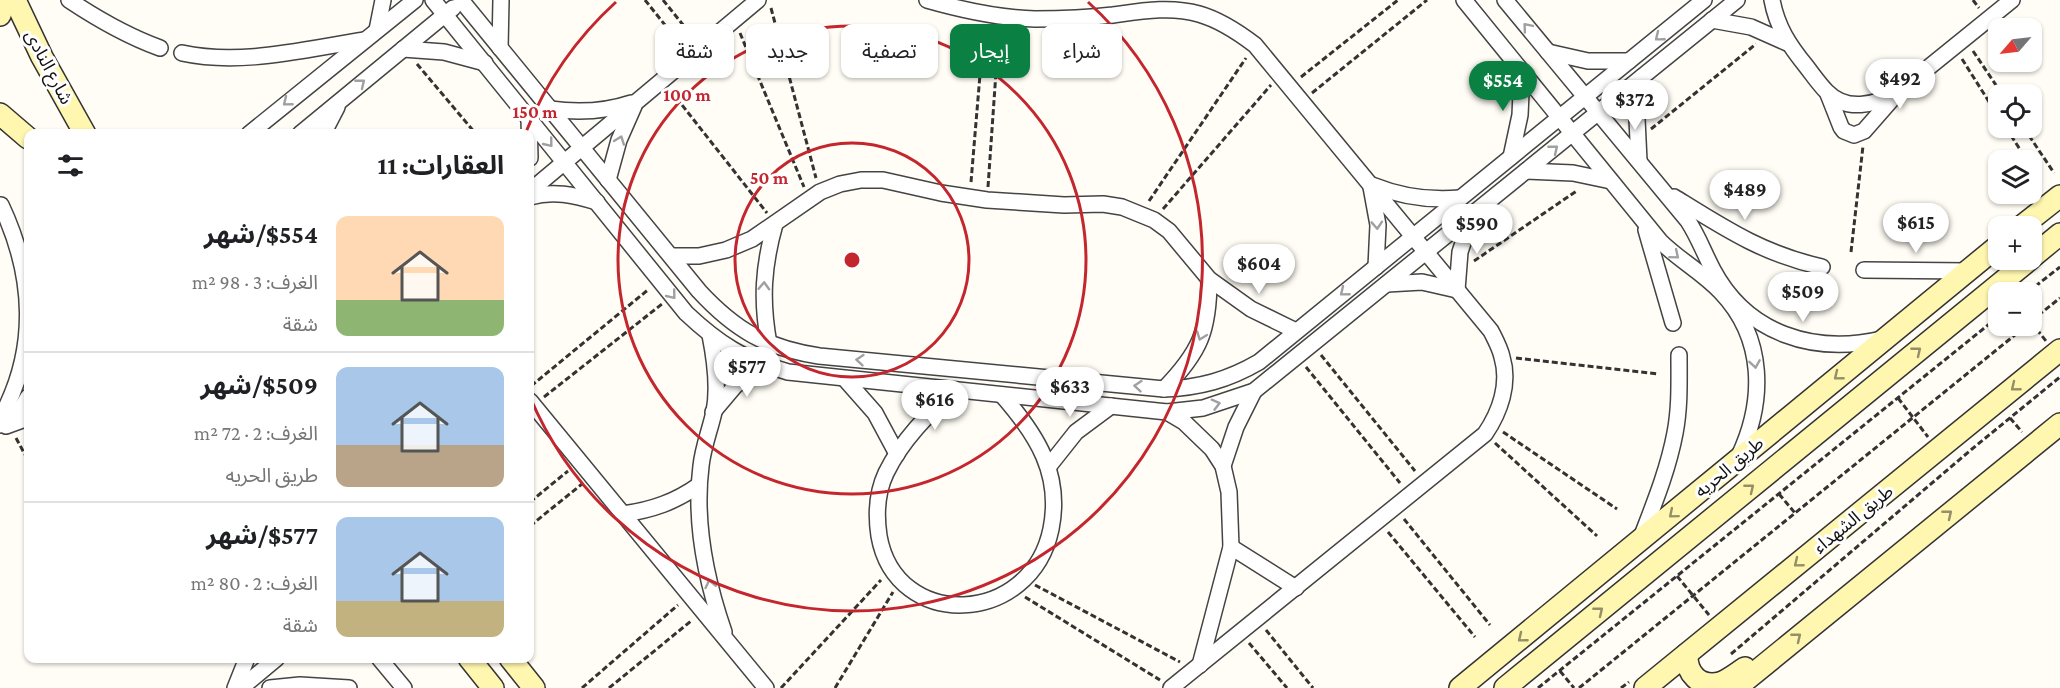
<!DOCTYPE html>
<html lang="ar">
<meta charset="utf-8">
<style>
body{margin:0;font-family:"Crimson Pro","Noto Sans Arabic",serif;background:#f2f2f2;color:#202124;direction:rtl;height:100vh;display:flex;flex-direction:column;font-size:22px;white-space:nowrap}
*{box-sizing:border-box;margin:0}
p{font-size:20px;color:#757577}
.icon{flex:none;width:33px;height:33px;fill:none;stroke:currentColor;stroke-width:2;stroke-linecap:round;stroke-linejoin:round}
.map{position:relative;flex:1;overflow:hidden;direction:ltr}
.details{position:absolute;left:24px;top:129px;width:510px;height:534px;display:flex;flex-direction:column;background:#fff;border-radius:12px;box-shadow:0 2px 4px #0004;direction:rtl}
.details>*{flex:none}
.guide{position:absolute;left:552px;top:24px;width:570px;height:54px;direction:rtl;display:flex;gap:12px}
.needle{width:39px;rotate:242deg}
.tools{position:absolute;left:1988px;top:18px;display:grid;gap:12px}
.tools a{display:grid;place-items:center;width:54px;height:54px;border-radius:12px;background:#fff;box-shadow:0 2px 4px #0004;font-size:30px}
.price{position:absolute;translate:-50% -51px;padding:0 14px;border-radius:21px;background:#fff;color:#222;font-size:20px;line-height:39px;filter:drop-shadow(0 2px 3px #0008)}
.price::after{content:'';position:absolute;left:50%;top:36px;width:18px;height:14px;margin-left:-9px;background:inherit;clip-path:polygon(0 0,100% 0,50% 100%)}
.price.current{background:#0b8043;color:#fff}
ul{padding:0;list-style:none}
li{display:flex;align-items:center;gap:18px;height:150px;padding:0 30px}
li+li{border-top:2px solid #e0e0e0}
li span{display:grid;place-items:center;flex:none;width:168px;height:120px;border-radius:12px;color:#555}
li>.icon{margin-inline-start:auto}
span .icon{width:72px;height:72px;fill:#fffc;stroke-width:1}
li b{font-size:26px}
h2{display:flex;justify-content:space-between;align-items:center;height:72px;padding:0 30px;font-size:26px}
.tag{padding:0 21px;border-radius:12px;background:#fff;box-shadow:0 2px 4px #0004;font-size:21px;line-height:54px}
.tag.current{background:#0b8043;color:#fff}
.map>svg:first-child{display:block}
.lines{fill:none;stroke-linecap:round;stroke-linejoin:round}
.street-casing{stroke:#444;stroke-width:18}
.secondary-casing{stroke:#333;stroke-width:24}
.path{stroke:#333;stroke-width:3;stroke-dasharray:6 3;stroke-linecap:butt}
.street{stroke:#fff;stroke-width:15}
.secondary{stroke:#fff6b0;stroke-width:21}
.oneway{stroke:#a0a0a0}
.oneway2{stroke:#948f68}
.ring{fill:none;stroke:#c4262e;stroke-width:3}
.labels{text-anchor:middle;stroke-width:6;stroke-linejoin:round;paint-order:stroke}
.street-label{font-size:18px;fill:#111;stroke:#fff}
.centre{fill:#c4262e;stroke:#fff;stroke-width:3}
.ring-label{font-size:18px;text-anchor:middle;font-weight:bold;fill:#c4262e;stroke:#fff;stroke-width:6;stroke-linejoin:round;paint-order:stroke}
</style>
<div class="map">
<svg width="2060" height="688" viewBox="0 0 2060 688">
<rect width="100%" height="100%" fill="#fffdf5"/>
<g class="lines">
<defs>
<g id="street">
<path d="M 69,0 C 99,20 127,36 160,48"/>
<path d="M 433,0 L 686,313 C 720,345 743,359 788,372 L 1167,412 L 1203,408 L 1254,391 L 1737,0"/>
<path d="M 461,0 L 699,291 C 735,330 766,348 819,356 L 1164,389 C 1199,388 1228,380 1259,362 L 1704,0"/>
<path d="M 927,0 C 962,10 999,18 1035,19 C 1061,19 1087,18 1113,15 C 1142,11 1171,6 1199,14 C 1220,20 1238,32 1255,45 L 1491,331 C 1495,339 1500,348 1502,357 C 1510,384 1500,412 1485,434 L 1171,688"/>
<path d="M 1464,0 L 1660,241 C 1679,260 1702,272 1721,292 C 1765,338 1765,401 1739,456"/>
<path d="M 1505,0 L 1688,221 C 1698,236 1704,253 1713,270 C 1747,334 1814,355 1882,339"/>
<path d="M 1772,0 C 1777,27 1789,45 1806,66 C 1813,75 1819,84 1827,92 C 1846,112 1875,105 1897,93 L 2012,0"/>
<path d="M 1712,20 L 1751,27 L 1787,43"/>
<path d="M 377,30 L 383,0"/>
<path d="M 500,48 L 501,0"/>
<path d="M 403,49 L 444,52 L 485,63"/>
<path d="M 1548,52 L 1588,61 L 1629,61"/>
<path d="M 182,53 C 242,66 305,49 365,40"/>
<path d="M 1828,94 L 1841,127 L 1844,131 L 1854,135 L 1864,131 L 1892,99"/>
<path d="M 550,109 C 579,113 604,112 631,103"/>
<path d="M 529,118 L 530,158"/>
<path d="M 249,134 L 415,0"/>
<path d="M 300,134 L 453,8"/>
<path d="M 323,134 L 337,107"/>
<path d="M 1511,157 L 1520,115 L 1522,71"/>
<path d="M 1639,161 L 1637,119 L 1642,77"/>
<path d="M 1526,171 L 1573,173 L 1611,181"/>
<path d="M 608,180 L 619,140 L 634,106"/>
<path d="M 1372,185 C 1402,197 1429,201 1460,198"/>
<path d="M 1371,187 L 1378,225 L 1376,267"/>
<path d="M 530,191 L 758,0"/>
<path d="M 530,197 C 553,190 574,195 597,202"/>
<path d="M 1674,197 C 1724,228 1763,254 1822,267"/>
<path d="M 1646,230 L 1673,323"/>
<path d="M 671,256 L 699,256 L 726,250 L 752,239 L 820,192 L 840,184 L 861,180 L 883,180 L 941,193 L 987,200 L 1064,205 L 1103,204 L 1122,207 L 1154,220 L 1169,231 L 1209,279 L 1251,309 L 1296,331"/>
<path d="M 1864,270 L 1968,271"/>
<path d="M 1387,284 L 1422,282 L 1457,290 L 1460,252 L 1472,216"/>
<path d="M 710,335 C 715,360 719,387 714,412 C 710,430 703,447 701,466 C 694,521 706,580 724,632"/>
<path d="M 769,344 C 761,300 763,267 775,224"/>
<path d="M 845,379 L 875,413 L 897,454"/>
<path d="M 1164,389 C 1200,352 1209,331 1209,279"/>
<path d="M 955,390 C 928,414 902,440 886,473 C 877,492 876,516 879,536 C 896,632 1031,626 1051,529 C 1062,474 1037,435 1002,395"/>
<path d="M 530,401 L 766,688"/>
<path d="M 713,412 L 735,386 L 762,364"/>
<path d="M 1167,412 L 1184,422 L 1212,449 L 1223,466 L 1229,492 L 1231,547 L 1200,665"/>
<path d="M 0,419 C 39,349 34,275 1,205"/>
<path d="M 0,425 L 22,407 L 28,397"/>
<path d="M 6,426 L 28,418"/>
<path d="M 1049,466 L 1076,432 L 1111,406"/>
<path d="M 1223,466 L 1236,427 L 1254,391"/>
<path d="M 623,514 C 652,510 675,502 699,485"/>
<path d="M 1641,538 C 1654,504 1668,470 1675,433 C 1680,407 1679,381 1679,355"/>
<path d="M 1231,547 L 1296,588"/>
<path d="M 379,658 L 404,688"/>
<path d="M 235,688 L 247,658"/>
<path d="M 241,688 L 277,658"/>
<path d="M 270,688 L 300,685 L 349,688"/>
</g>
<g id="secondary">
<path d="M 15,0 L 42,57 L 85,134"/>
<path d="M 0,15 L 5,0"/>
<path d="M 0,114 L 28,138"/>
<path d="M 2022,226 L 2060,196"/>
<path d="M 2031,258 L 2060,234"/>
<path d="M 1687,654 C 1686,673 1699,688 1720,683 C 1729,680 1737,673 1745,668"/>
<path d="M 469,658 L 493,688"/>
<path d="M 510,658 L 534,688"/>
<path d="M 1460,688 C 1640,541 1818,393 1998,246"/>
<path d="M 1505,688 L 2029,260"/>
<path d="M 1645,688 L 2060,350"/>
<path d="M 1736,688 L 2060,424"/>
</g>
</defs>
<!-- street casing -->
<use href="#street" class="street-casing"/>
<!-- secondary casing -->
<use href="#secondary" class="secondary-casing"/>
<!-- path -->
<g class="path">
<path d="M 645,0 L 681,45"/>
<path d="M 663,0 L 692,36"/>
<path d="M 1973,0 L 1979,8"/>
<path d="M 771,8 L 816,178"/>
<path d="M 740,33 L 804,187"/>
<path d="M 1973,51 L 2002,94"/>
<path d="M 1962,59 L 1998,116"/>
<path d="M 417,64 L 476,134"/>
<path d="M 1301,77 L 1398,0"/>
<path d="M 671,91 L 767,213"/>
<path d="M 1312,93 L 1427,0"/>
<path d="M 2006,128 L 2027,160"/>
<path d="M 2024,128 L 2054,173"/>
<path d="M 1651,129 L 1756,44"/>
<path d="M 2031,167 L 2041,183"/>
<path d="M 971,182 L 984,27"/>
<path d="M 988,187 L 999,29"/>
<path d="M 1149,201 L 1246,58"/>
<path d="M 1163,209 L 1271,85"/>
<path d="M 1851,252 L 1863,146"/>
<path d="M 1474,261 L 1578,190"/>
<path d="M 2028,292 L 2060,267"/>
<path d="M 2031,321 L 2060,298"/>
<path d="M 2031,322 L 2046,341"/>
<path d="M 1321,355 L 1415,471"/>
<path d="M 1516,358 L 1659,374"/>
<path d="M 1306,367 L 1400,483"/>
<path d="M 531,386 L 649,289"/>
<path d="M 544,397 L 662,304"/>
<path d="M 1898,398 L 1928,437"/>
<path d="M 2010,418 L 2022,432"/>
<path d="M 1503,432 L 1617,509"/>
<path d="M 16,438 L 28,460"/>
<path d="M 1495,443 L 1597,536"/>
<path d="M 1779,494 L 1795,513"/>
<path d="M 530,502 L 568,471"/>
<path d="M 1404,519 L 1490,625"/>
<path d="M 530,526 L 582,484"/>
<path d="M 1388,532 L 1475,637"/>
<path d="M 1677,576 L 1709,615"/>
<path d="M 1035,585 L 1180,662"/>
<path d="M 1025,597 L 1160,680"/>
<path d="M 1266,630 L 1313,688"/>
<path d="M 1249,643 L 1287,688"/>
<path d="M 1731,654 L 1972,449 L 2060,377"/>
<path d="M 1560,671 L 1574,688"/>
<path d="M 582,688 L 678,605"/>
<path d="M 609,688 L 691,621"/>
<path d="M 781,688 L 881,580"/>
<path d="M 835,688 L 893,592"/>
<path d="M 1538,688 L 1998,317"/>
<path d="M 1579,688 L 2026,326"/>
<path d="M 1621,688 L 1629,682"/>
</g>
<!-- street -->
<use href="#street" class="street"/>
<!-- secondary -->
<use href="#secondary" class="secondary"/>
</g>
<!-- one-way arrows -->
<defs><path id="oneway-chevron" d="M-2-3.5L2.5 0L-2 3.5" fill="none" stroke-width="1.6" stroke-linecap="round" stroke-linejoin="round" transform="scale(1.5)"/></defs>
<g class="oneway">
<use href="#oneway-chevron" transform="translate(1527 27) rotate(-130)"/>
<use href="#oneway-chevron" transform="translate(1659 37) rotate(141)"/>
<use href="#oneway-chevron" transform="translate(361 83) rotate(-39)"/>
<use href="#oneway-chevron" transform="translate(287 102) rotate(141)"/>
<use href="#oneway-chevron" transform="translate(620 140) rotate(-70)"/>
<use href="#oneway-chevron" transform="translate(549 143) rotate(51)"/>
<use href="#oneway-chevron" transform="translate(1554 149) rotate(-39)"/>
<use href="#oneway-chevron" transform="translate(1377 225) rotate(86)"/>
<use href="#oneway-chevron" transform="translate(1675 255) rotate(40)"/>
<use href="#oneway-chevron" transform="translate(764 286) rotate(-88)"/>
<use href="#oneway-chevron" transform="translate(1344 292) rotate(141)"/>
<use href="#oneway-chevron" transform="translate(672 295) rotate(51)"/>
<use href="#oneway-chevron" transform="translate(1201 336) rotate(110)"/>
<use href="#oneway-chevron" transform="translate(860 360) rotate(-175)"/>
<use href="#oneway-chevron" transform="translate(1755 364) rotate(81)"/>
<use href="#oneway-chevron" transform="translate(1138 386) rotate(-175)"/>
<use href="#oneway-chevron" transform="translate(1216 404) rotate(-15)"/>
<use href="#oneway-chevron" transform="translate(710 584) rotate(-103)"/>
</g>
<g class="oneway2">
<use href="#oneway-chevron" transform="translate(1917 351) rotate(-39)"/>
<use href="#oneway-chevron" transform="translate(1838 376) rotate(141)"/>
<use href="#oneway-chevron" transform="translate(2015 387) rotate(141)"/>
<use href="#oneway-chevron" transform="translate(1750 488) rotate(-39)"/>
<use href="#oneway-chevron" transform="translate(1673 514) rotate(140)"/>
<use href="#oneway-chevron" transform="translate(1948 514) rotate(-39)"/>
<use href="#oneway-chevron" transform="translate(1798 563) rotate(141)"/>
<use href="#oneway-chevron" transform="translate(1599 611) rotate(-39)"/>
<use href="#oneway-chevron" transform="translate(1797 637) rotate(-39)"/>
<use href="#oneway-chevron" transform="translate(1522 638) rotate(141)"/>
</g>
<!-- distance rings -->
<g class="ring">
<circle cx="852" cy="260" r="117"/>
<circle cx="852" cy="260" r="234"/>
<path d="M526 132A350 350 0 0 1 616 2M1088 2A350 350 0 1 1 530 397"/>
</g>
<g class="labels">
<!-- street labels -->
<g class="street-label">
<text transform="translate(49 67) rotate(62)" y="6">شارع النادى</text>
<text transform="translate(1729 467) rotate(-40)" y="6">طريق الحريه</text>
<text transform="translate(1853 519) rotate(-39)" y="6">طريق الشهداء</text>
</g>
</g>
<circle cx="852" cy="260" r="9" class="centre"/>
<g class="ring-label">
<text x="687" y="101">100 m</text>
<text x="535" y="118">150 m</text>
<text x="769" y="184">50 m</text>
</g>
</svg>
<div class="tools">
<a><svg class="needle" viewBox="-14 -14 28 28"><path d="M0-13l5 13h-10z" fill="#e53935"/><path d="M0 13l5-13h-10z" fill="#757577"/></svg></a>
<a><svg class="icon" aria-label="locate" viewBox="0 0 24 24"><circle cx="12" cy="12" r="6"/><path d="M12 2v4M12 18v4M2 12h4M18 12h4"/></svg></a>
<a><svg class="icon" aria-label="layers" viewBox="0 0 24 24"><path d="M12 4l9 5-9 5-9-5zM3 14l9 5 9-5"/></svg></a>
<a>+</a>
<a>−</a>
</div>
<b class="price" style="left:1900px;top:110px">$492</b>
<b class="price current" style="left:1503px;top:112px">$554</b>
<b class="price" style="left:1635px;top:131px">$372</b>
<b class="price" style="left:1745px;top:221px">$489</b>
<b class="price" style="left:1916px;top:254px">$615</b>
<b class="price" style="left:1477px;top:255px">$590</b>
<b class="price" style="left:1259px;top:295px">$604</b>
<b class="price" style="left:1803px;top:323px">$509</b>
<b class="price" style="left:747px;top:398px">$577</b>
<b class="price" style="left:1070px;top:418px">$633</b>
<b class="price" style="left:935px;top:431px">$616</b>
<div class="guide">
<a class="tag">شراء</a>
<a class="tag current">إيجار</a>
<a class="tag">تصفية</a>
<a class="tag">جديد</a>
<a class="tag">شقة</a>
</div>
<section class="details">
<h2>العقارات: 11<svg class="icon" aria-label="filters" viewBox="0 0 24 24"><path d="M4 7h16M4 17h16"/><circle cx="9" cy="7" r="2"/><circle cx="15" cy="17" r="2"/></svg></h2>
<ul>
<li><span style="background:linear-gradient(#ffd9b3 70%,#8fb573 0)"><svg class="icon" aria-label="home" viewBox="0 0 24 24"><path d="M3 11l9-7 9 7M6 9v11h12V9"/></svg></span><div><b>$554/شهر</b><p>الغرف: 3 · 98 m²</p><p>شقة</p></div></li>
<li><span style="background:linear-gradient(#a9c7e8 65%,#b9a48a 0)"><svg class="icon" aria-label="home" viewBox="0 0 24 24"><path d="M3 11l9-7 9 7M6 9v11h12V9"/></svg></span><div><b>$509/شهر</b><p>الغرف: 2 · 72 m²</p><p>طريق الحريه</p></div></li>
<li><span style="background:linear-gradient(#a9c7e8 70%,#c2b280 0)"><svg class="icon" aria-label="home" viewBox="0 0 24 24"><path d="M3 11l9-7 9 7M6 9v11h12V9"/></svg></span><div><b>$577/شهر</b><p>الغرف: 2 · 80 m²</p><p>شقة</p></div></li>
</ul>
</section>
</div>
